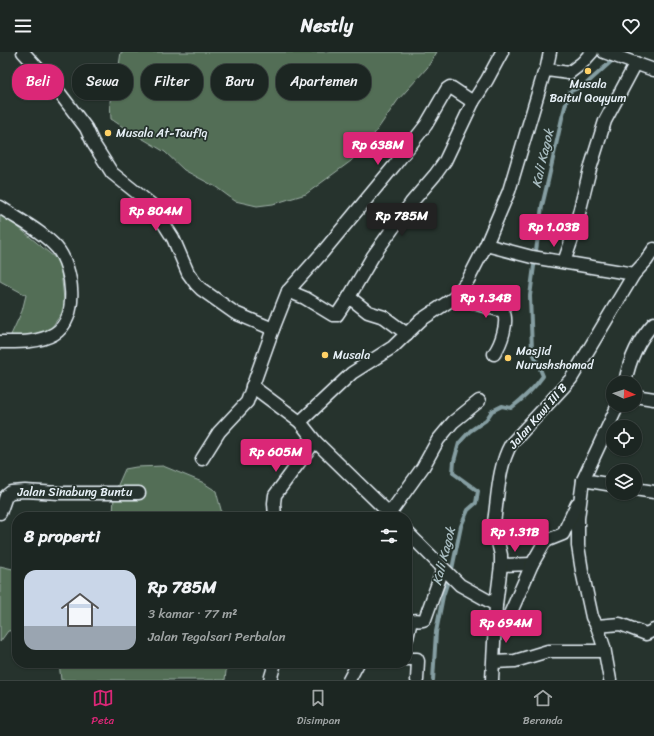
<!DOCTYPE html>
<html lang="id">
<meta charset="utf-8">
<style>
body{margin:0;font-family:Sriracha,sans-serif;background:#252e2a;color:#f1f3f6;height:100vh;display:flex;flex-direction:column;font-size:15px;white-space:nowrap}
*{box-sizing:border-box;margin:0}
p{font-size:13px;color:#a0a5a5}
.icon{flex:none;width:22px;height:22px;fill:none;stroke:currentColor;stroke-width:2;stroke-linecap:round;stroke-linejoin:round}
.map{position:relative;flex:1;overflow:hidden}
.side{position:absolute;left:12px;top:460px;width:400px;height:156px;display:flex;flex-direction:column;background:#1c2622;border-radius:16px;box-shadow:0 1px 3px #0004,0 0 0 1px #3a4340}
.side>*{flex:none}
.top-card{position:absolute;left:12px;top:12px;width:400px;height:36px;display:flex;gap:8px}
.needle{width:26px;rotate:93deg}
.controls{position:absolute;left:606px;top:324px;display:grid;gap:8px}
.controls a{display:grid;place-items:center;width:36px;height:36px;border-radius:50%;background:#1c2622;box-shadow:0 1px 3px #0004,0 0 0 1px #3a4340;font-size:20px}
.price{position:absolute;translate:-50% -34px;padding:0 9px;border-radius:4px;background:#db2777;color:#fff;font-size:13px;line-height:26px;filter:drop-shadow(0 1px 2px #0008)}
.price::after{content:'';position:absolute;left:50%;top:24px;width:12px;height:9px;margin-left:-6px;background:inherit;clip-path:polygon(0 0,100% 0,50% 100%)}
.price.selected{background:#222;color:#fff}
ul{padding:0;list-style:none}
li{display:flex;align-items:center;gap:12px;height:100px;padding:0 12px}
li+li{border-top:1px solid #3a4340}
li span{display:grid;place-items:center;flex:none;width:112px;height:80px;border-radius:12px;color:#555}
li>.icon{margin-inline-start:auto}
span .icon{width:48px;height:48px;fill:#fffc;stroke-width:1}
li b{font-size:17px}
h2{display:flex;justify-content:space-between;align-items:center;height:48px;padding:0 12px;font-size:17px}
.pill{padding:0 14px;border-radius:16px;background:#1c2622;box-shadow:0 1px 3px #0004,0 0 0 1px #3a4340;font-size:14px;line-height:36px}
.pill.selected{background:#db2777;color:#fff}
header{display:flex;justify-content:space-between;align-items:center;height:52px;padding:0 12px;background:#1c2622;font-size:18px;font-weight:700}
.dock{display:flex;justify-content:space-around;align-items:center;height:56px;border-top:1px solid #3a4340;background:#1c2622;font-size:11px;color:#a0a5a5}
.dock a{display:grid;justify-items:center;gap:2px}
.dock .selected{color:#db2777}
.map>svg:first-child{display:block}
.green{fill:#536e56;stroke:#9eb0a7}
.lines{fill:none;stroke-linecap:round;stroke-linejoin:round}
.stream{stroke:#859ea2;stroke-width:4}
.street-casing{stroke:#e8f1f8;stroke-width:15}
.street{stroke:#26332d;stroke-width:12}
.poi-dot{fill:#ffd166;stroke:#26332d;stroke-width:1.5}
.labels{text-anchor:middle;stroke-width:3.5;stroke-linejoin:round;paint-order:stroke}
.poi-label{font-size:12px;fill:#e8f1f8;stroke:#26332d;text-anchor:start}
.street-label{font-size:12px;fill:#e8f1f8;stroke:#26332d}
.water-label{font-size:13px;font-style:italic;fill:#a6babe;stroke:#26332d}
</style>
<header><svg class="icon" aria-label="menu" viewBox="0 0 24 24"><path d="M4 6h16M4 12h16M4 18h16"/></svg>Nestly<svg class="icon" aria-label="heart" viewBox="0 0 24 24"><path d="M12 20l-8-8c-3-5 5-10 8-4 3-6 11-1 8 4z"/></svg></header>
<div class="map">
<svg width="654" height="628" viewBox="0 0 654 628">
<rect width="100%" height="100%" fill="#26332d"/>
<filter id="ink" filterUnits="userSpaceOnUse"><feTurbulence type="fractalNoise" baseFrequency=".025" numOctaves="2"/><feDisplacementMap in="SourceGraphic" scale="8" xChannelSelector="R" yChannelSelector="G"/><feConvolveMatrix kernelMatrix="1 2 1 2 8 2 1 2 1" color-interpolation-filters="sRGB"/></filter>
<g filter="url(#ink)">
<!-- green -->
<g class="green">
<path d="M 121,0 L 437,0 L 427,16 L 398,48 L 370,88 L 351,109 L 306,142 L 273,152 L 257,154 L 235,149 L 216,135 L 184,118 L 165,100 L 123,75 L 111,67 L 110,49 L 118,20 Z"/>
<path d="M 0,160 L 60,210 L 65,257 L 49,279 L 27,285 L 10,285 L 22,259 L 26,243 L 0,229 Z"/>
<path d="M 163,414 L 202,430 L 216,439 L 223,465 L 113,465 L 114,442 L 125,417 L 136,415 Z"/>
<path d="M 0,514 L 17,518 L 17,578 L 8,579 L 0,590 Z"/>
<path d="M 59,611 L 227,611 L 225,628 L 61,628 Z"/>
</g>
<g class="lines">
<!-- stream -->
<path class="stream" d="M 433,628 L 436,580 L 443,544 L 452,517 L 461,474 L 468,458 L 476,451 L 478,439 L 453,421 L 454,409 L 459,391 L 470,379 L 486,368 L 492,359 L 502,354 L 511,356 C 524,346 534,337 543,324 L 532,298 L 530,244 L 542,154 L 548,129 L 562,66 L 569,40 L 585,33 L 615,6"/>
<defs>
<g id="street">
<path d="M 23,0 L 55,35 L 86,76 L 93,91 L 112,121 L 152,153 L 173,186 L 188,221 L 196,232 L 201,237 L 235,261 L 273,277"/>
<path d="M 604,0 L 654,18"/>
<path d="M 546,19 L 550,0"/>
<path d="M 0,155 C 19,168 42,179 57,196 C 73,215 80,267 54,282 C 38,291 18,290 0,290"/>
<path d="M 486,193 L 532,205 L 634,222"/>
<path d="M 564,210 L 574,181 L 590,117 L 605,69 L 636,11"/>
<path d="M 288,239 L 322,201 L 394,114 L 426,73 L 447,37 L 450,35 L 452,36 L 473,50"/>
<path d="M 349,245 L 373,204 L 411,151 L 435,123 L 445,109 L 473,50 L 487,28 L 502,0"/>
<path d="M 454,246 L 503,259 C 509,270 501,292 494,302"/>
<path d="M 625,331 C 629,309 638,288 654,271"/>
<path d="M 252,334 L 300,370 L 315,389 L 393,465"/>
<path d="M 635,344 L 654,347"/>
<path d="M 300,370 L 352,321 L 393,295 L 421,268 L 454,246 L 468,228 L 486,193 L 509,139 L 544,21 L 547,18 L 569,21 L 582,11 L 592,0"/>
<path d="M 202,407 L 219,380 L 247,350 L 273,277 L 288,239 L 305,246 L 333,263 L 337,263 L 349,245 L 368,260 L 384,265 L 407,282"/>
<path d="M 583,428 L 578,466 L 578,494 L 582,519 L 592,565 L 597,574 L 604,595 L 610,628"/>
<path d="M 613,433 L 583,428 L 618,353"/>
<path d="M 635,437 L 654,440"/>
<path d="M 0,461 L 6,444 L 11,440 L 25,439 L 59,441 L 139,441"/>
<path d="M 390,461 L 423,415 L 438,388 L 453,370 L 479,349"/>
<path d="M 275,465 L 274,451 L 275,443 L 315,389"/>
<path d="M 407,480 L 460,533 L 496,553"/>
<path d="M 501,513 L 532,512"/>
<path d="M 507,569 L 532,512 L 544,491 L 548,488 L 563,482 L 577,452"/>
<path d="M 597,574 L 620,572 L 646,582 L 654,578"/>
<path d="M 407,586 L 411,569 C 415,567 421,570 425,567 L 443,517"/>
<path d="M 407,607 L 417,607 L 418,609 L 417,628"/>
<path d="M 494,610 L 515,609 L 548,599 L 604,599"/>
<path d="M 270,628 L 275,611"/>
<path d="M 349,628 L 358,611"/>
<path d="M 492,628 L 496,553 L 501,513 L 501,503 L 495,478 L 494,470 C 498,444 498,415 511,392 L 571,327 L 634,222 L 646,209 L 654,197"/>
</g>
</defs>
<!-- street casing -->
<use href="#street" class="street-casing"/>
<!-- street -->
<use href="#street" class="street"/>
</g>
</g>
<!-- markers -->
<g class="poi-dot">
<circle cx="588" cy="19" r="4"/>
<circle cx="108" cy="81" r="4"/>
<circle cx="325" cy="303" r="4"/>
<circle cx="508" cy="306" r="4"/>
</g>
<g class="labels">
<!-- poi labels -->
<g class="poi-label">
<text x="588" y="36" text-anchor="middle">Musala<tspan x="588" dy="14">Baitul Qoyyum</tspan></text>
<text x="116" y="85">Musala At-Taufiq</text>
<text x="516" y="303">Masjid<tspan x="516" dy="14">Nurushshomad</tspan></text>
<text x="333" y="307">Musala</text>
</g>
<!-- street labels -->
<g class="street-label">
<text transform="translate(538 364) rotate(-49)" y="4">Jalan Kawi III B</text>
<text x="75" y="444">Jalan Sinabung Buntu</text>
</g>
<!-- water labels -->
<g class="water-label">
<text transform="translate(542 106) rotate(-77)" y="5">Kali Kagok</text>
<text transform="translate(443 504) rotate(-76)" y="5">Kali Kagok</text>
</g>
</g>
</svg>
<div class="controls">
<a><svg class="needle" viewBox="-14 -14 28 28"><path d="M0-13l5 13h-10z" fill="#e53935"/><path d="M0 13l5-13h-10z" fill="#a0a5a5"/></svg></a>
<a><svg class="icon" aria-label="locate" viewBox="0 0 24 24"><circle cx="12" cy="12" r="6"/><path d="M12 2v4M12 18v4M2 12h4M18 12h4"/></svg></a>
<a><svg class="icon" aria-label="layers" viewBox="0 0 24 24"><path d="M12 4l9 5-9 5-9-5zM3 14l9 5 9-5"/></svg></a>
</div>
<b class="price" style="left:378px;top:114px">Rp 638M</b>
<b class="price" style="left:156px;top:180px">Rp 804M</b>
<b class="price selected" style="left:402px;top:185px">Rp 785M</b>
<b class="price" style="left:554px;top:196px">Rp 1.03B</b>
<b class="price" style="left:486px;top:267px">Rp 1.34B</b>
<b class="price" style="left:276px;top:421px">Rp 605M</b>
<b class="price" style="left:515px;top:501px">Rp 1.31B</b>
<b class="price" style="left:506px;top:592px">Rp 694M</b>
<div class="top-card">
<a class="pill selected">Beli</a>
<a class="pill">Sewa</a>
<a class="pill">Filter</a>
<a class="pill">Baru</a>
<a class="pill">Apartemen</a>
</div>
<section class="side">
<h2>8 properti<svg class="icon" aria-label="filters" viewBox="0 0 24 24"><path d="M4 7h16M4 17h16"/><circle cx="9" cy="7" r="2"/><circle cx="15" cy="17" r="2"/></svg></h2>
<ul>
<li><span style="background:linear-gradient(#c9d6e8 70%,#9aa5b1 0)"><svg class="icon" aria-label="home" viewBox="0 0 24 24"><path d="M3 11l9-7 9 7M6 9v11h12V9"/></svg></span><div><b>Rp 785M</b><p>3 kamar · 77 m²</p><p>Jalan Tegalsari Perbalan</p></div></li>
</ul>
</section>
</div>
<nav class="dock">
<a class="selected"><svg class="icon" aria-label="map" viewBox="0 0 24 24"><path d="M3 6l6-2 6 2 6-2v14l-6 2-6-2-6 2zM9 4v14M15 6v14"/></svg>Peta</a>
<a><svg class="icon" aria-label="saved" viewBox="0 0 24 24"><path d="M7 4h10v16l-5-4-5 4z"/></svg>Disimpan</a>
<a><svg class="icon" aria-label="home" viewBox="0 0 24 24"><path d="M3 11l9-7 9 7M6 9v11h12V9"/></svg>Beranda</a>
</nav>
